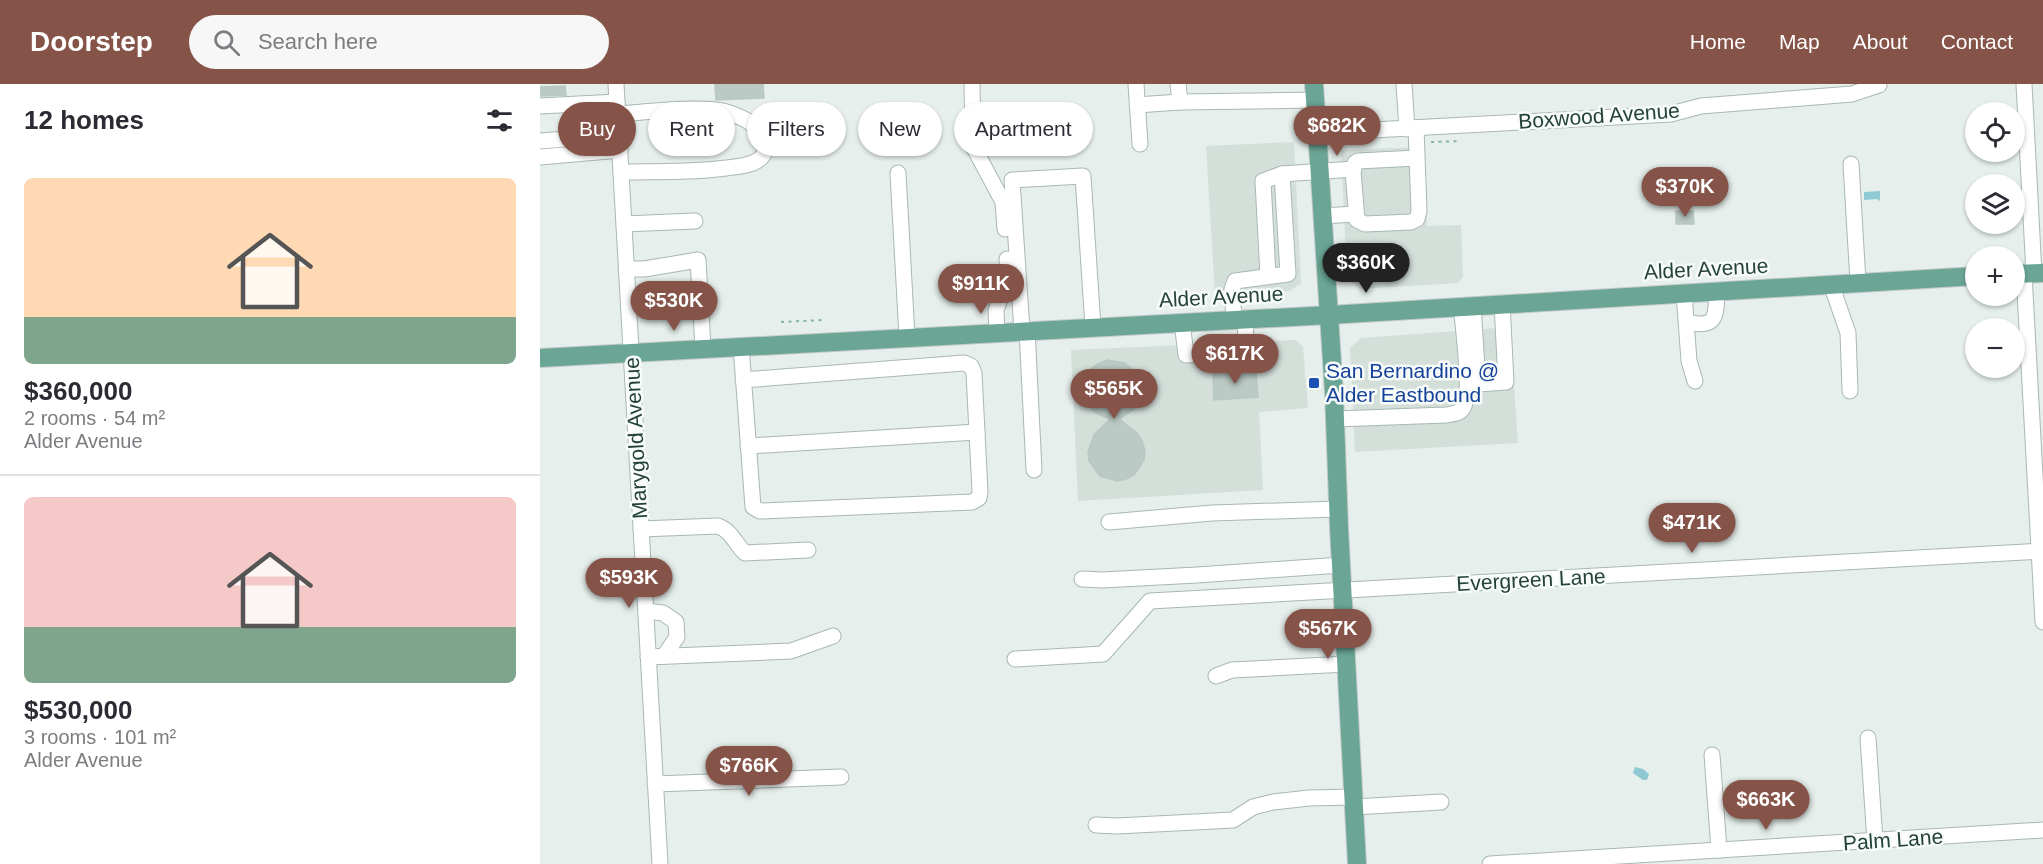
<!DOCTYPE html>
<meta charset="utf-8">
<style>
body{margin:0;font-family:Helvetica,sans-serif;background:#f7f7f7;color:#2b2b33;height:100vh;display:flex;flex-direction:column;font-size:22px;white-space:nowrap}
*{box-sizing:border-box;margin:0}
p{font-size:20px;color:#7c7c81}
.icon{flex:none;width:33px;height:33px;fill:none;stroke:currentColor;stroke-width:2;stroke-linecap:round;stroke-linejoin:round}
.map{position:relative;flex:1;overflow:hidden}
.details{display:flex;flex-direction:column;background:#fff;width:540px}
.details>*{flex:none}
.banner{position:absolute;left:18px;top:18px;width:570px;height:54px;display:flex;gap:12px}
.tools{position:absolute;left:1425px;top:18px;display:grid;gap:12px}
.tools a{display:grid;place-items:center;width:60px;height:60px;border-radius:50%;background:#fff;box-shadow:0 2px 4px #0004;font-size:30px}
.price{position:absolute;translate:-50% -51px;padding:0 14px;border-radius:21px;background:#855347;color:#fff;font-size:20px;line-height:39px;filter:drop-shadow(0 2px 3px #0008)}
.price::after{content:'';position:absolute;left:50%;top:36px;width:18px;height:14px;margin-left:-9px;background:inherit;clip-path:polygon(0 0,100% 0,50% 100%)}
.price.active{background:#222;color:#fff}
ul{padding:0;list-style:none}
li{display:grid;align-content:center;gap:12px;height:318px;padding:0 24px}
li+li{border-top:2px solid #e1e1e2}
li span{display:grid;place-items:center;height:186px;border-radius:9px;color:#555}
li>.icon{margin-inline-start:auto}
span .icon{width:108px;height:108px;fill:#fffc;stroke-width:1}
li b{font-size:26px}
h2{display:flex;justify-content:space-between;align-items:center;height:72px;padding:0 24px;font-size:26px}
.tag{padding:0 21px;border-radius:27px;background:#fff;box-shadow:0 2px 4px #0004;font-size:21px;line-height:54px}
.tag.active{background:#855347;color:#fff}
header{display:flex;align-items:center;gap:36px;box-sizing:border-box;height:84px;padding:0 30px;background:#855347;color:#fff}
header strong{font-size:28px}
nav{display:flex;gap:33px;margin-inline-start:auto;font-size:21px}
.search{width:420px;height:54px;background:#f7f7f7;display:flex;align-items:center;gap:15px;box-sizing:border-box;padding:0 21px;border-radius:33px;color:#7c7c81;font-size:22px}
main{display:flex;flex:1;min-height:0}
.map>svg:first-child{display:block}
.built{fill:#d4dfda}
.water{fill:#8ec9d4}
.building{fill:#bbcac4;stroke:#b8c9c2;stroke-width:1.5}
.lines{fill:none;stroke-linecap:round;stroke-linejoin:round}
.minor-casing{stroke:#a8b8b2;stroke-width:17}
.major-casing{stroke:#c2cac8;stroke-width:20}
.path{stroke:#86b3a5;stroke-width:2;stroke-dasharray:3 4.5;stroke-linecap:butt}
.minor{stroke:#fff;stroke-width:15}
.major{stroke:#6aa596;stroke-width:18}
.transit-dot{fill:#1a4fb4;stroke:#f7fbf9;stroke-width:2}
.labels{text-anchor:middle;stroke-width:5;stroke-linejoin:round;paint-order:stroke}
.street-label{font-size:21px;fill:#24423a;stroke:#f7fbf9}
.transit-label{font-size:21px;fill:#164399;stroke:#f7fbf9;text-anchor:start}
</style>
<header>
<strong>Doorstep</strong>
<div class="search"><svg class="icon" aria-label="search" viewBox="0 0 24 24"><circle cx="10" cy="10" r="6"/><path d="M15 15l6 6"/></svg>Search here</div>
<nav><a>Home</a><a>Map</a><a>About</a><a>Contact</a></nav>
</header>
<main>
<section class="details">
<h2>12 homes<svg class="icon" aria-label="filters" viewBox="0 0 24 24"><path d="M4 7h16M4 17h16"/><circle cx="9" cy="7" r="2"/><circle cx="15" cy="17" r="2"/></svg></h2>
<ul>
<li><span style="background:linear-gradient(#ffd9b3 75%,#7fa58c 0)"><svg class="icon" aria-label="home" viewBox="0 0 24 24"><path d="M3 11l9-7 9 7M6 9v11h12V9"/></svg></span><div><b>$360,000</b><p>2 rooms · 54 m²</p><p>Alder Avenue</p></div></li>
<li><span style="background:linear-gradient(#f6c9c9 70%,#7fa58c 0)"><svg class="icon" aria-label="home" viewBox="0 0 24 24"><path d="M3 11l9-7 9 7M6 9v11h12V9"/></svg></span><div><b>$530,000</b><p>3 rooms · 101 m²</p><p>Alder Avenue</p></div></li>
</ul>
</section>
<div class="map">
<svg width="1503" height="780" viewBox="0 0 1503 780">
<rect width="100%" height="100%" fill="#e6efeb"/>
<!-- built -->
<g class="built">
<path d="M 754,58 L 761,200 L 749,207 L 675,211 L 666,62 Z"/>
<path d="M 884,63 L 887,142 L 921,141 L 923,193 L 918,199 L 820,205 L 807,194 L 801,66 Z"/>
<path d="M 970,243 L 978,359 L 815,368 L 810,264 L 821,254 Z"/>
<path d="M 756,256 L 763,263 L 768,324 L 719,328 L 723,406 L 538,417 L 531,266 Z"/>
</g>
<!-- water -->
<g class="water">
<path d="M 1340,107 L 1340,117 L 1337,115 L 1324,116 L 1324,108 Z"/>
<path d="M 1095,683 L 1103,685 L 1109,690 L 1107,696 L 1103,696 L 1093,689 Z"/>
</g>
<!-- building -->
<g class="building">
<path d="M 175,0 L 223,0 L 224,14 L 176,16 Z"/>
<path d="M 25,2 L 26,11 L 0,12 L 0,3 Z"/>
<path d="M 236,19 L 238,41 L 228,42 L 226,20 Z"/>
<path d="M 1136,127 L 1153,127 L 1154,140 L 1136,140 Z"/>
<path d="M 567,276 L 585,279 L 598,291 L 601,300 L 598,318 L 593,326 L 579,335 L 597,349 L 602,357 L 605,367 L 604,376 L 594,391 L 586,395 L 577,397 L 560,392 L 549,377 L 548,368 L 554,351 L 570,335 L 556,329 L 549,322 L 545,313 L 544,303 L 546,294 L 551,285 L 558,280 Z"/>
<path d="M 716,287 L 718,313 L 674,316 L 673,289 Z"/>
</g>
<g class="lines">
<defs>
<g id="minor">
<path d="M 76,0 L 120,780"/>
<path d="M 432,0 L 433,62 L 463,118 L 465,145"/>
<path d="M 596,0 L 600,60"/>
<path d="M 638,0 L 640,18 L 775,16"/>
<path d="M 864,0 L 867,45"/>
<path d="M 1484,0 L 1494,190"/>
<path d="M 597,21 L 640,18"/>
<path d="M 0,22 L 77,18"/>
<path d="M 78,30 C 107,28 156,22 183,27 C 198,31 227,43 226,62 C 226,70 220,76 213,79 C 205,82 194,83 186,84 C 151,89 116,87 81,88"/>
<path d="M 876,44 L 879,127 L 877,135 L 871,138 L 825,140 L 817,136 L 813,87 L 815,79 L 818,77 L 877,74"/>
<path d="M 777,49 L 1131,30 L 1161,22 L 1312,10 L 1339,1"/>
<path d="M 0,57 L 79,51"/>
<path d="M 0,73 L 80,66"/>
<path d="M 1311,80 L 1318,198"/>
<path d="M 358,89 L 367,253"/>
<path d="M 782,132 L 816,130"/>
<path d="M 84,140 L 155,137"/>
<path d="M 86,185 L 104,185 L 158,176 L 163,264"/>
<path d="M 1484,190 L 1503,538"/>
<path d="M 728,192 L 723,97 L 742,90 L 814,85"/>
<path d="M 1291,200 L 1308,249 L 1310,307"/>
<path d="M 1144,209 L 1149,277 L 1155,297"/>
<path d="M 933,221 L 938,300 L 966,298 L 962,219"/>
<path d="M 694,235 L 692,205 L 695,197 L 748,190 L 742,90"/>
<path d="M 642,238 L 646,271 L 705,268 L 706,234"/>
<path d="M 1147,238 C 1177,245 1176,232 1177,207"/>
<path d="M 487,246 L 494,386"/>
<path d="M 482,247 L 472,96 L 543,92 L 553,243"/>
<path d="M 457,248 L 456,226 L 468,193 L 467,175"/>
<path d="M 201,262 C 205,316 209,369 213,423 L 220,427 L 432,418 L 439,414 L 440,408 L 434,289 L 431,282 L 424,279 L 203,296"/>
<path d="M 795,335 L 906,331 C 913,330 919,330 923,324 C 932,312 923,240 921,222"/>
<path d="M 208,362 L 437,348"/>
<path d="M 569,438 L 672,429 L 798,425"/>
<path d="M 101,445 L 178,442 C 192,447 195,460 205,469 L 268,466"/>
<path d="M 542,495 L 562,496 L 657,491 L 801,481"/>
<path d="M 106,527 L 123,529 L 136,538 L 137,553 L 124,572"/>
<path d="M 108,573 L 251,567 L 293,552"/>
<path d="M 475,575 L 563,570 L 610,517 L 1503,467"/>
<path d="M 676,592 L 692,586 L 806,580"/>
<path d="M 1328,654 L 1335,757"/>
<path d="M 1172,671 L 1179,766"/>
<path d="M 115,700 L 301,693"/>
<path d="M 814,723 L 901,718"/>
<path d="M 556,741 L 577,742 L 693,736 L 713,723 L 733,718 L 769,714 L 813,713"/>
<path d="M 950,780 L 1503,746"/>
</g>
<g id="major">
<path d="M 774,0 L 794,309 L 799,444 L 817,780"/>
<path d="M 1474,190 L 1503,189"/>
<path d="M 0,274 L 789,231 L 1436,192"/>
</g>
</defs>
<!-- minor casing -->
<use href="#minor" class="minor-casing"/>
<!-- major casing -->
<use href="#major" class="major-casing"/>
<!-- path -->
<g class="path">
<path d="M 891,58 L 921,57"/>
<path d="M 241,238 L 282,236"/>
</g>
<!-- minor -->
<use href="#minor" class="minor"/>
<!-- major -->
<use href="#major" class="major"/>
</g>
<!-- markers -->
<rect class="transit-dot" x="768" y="293" width="12" height="12" rx="3"/>
<g class="labels">
<!-- street labels -->
<g class="street-label">
<text transform="translate(1059 32) rotate(-4)" y="7">Boxwood Avenue</text>
<text transform="translate(1166 185) rotate(-3)" y="7">Alder Avenue</text>
<text transform="translate(681 213) rotate(-3)" y="7">Alder Avenue</text>
<text transform="translate(96 354) rotate(-93)" y="7">Marygold Avenue</text>
<text transform="translate(991 496) rotate(-3)" y="7">Evergreen Lane</text>
<text transform="translate(1353 756) rotate(-4)" y="7">Palm Lane</text>
</g>
<!-- transit labels -->
<g class="transit-label">
<text x="786" y="294">San Bernardino @<tspan x="786" dy="24">Alder Eastbound</tspan></text>
</g>
</g>
</svg>
<div class="tools">
<a><svg class="icon" aria-label="locate" viewBox="0 0 24 24"><circle cx="12" cy="12" r="6"/><path d="M12 2v4M12 18v4M2 12h4M18 12h4"/></svg></a>
<a><svg class="icon" aria-label="layers" viewBox="0 0 24 24"><path d="M12 4l9 5-9 5-9-5zM3 14l9 5 9-5"/></svg></a>
<a>+</a>
<a>−</a>
</div>
<b class="price" style="left:797px;top:73px">$682K</b>
<b class="price" style="left:1145px;top:134px">$370K</b>
<b class="price active" style="left:826px;top:210px">$360K</b>
<b class="price" style="left:441px;top:231px">$911K</b>
<b class="price" style="left:134px;top:248px">$530K</b>
<b class="price" style="left:695px;top:301px">$617K</b>
<b class="price" style="left:574px;top:336px">$565K</b>
<b class="price" style="left:1152px;top:470px">$471K</b>
<b class="price" style="left:89px;top:525px">$593K</b>
<b class="price" style="left:788px;top:576px">$567K</b>
<b class="price" style="left:209px;top:713px">$766K</b>
<b class="price" style="left:1226px;top:747px">$663K</b>
<div class="banner">
<a class="tag active">Buy</a>
<a class="tag">Rent</a>
<a class="tag">Filters</a>
<a class="tag">New</a>
<a class="tag">Apartment</a>
</div>
</div>
</main>
